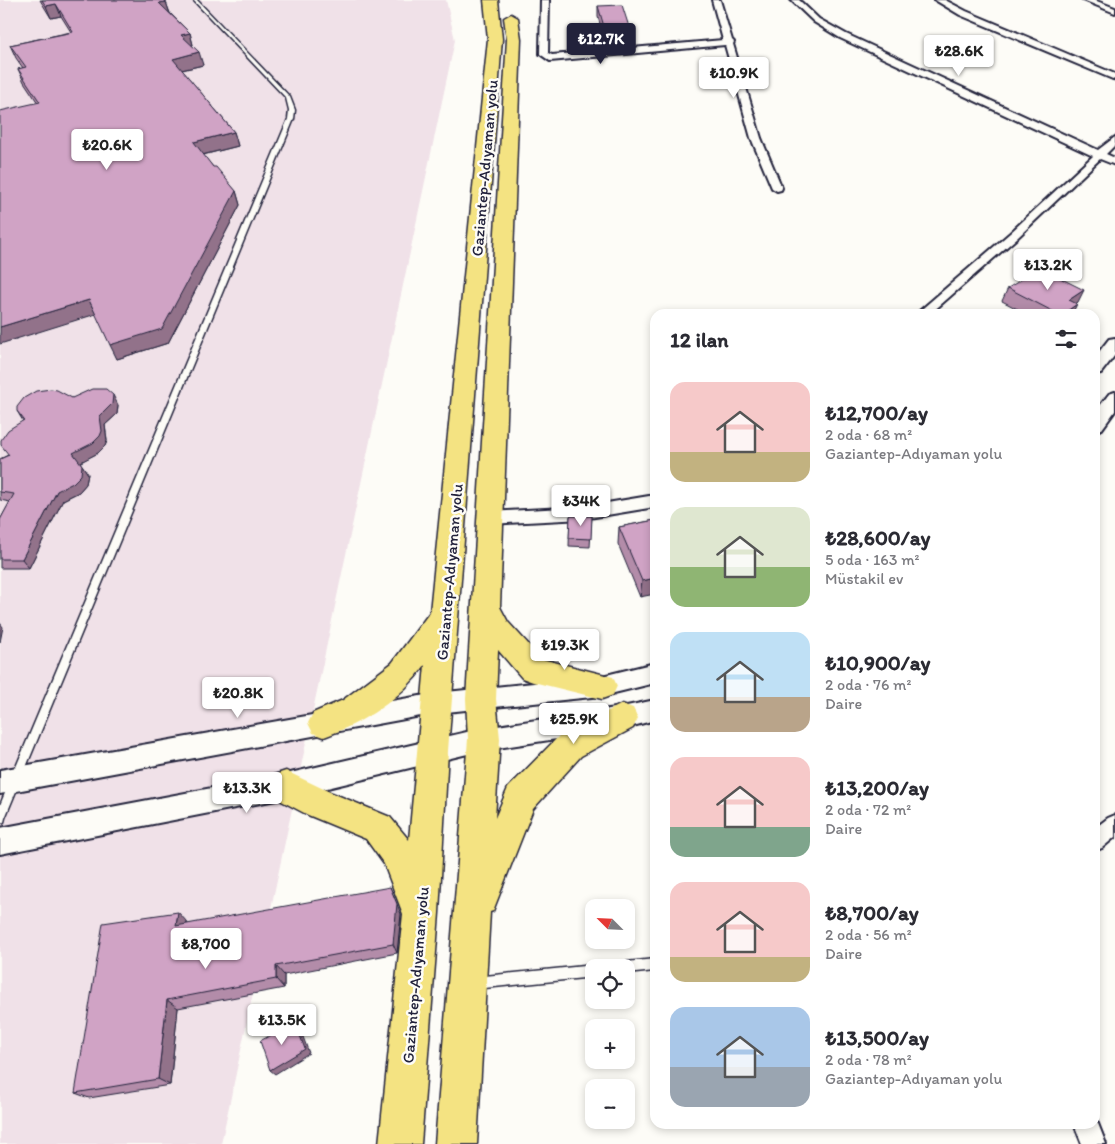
<!DOCTYPE html>
<html lang="tr">
<meta charset="utf-8">
<style>
body{margin:0;font-family:Itim,sans-serif;background:#f2f2f3;color:#2b2b33;height:100vh;display:flex;flex-direction:column;font-size:19px;white-space:nowrap}
*{box-sizing:border-box;margin:0}
p{font-size:16px;color:#7c7c81}
.icon{flex:none;width:28px;height:28px;fill:none;stroke:currentColor;stroke-width:2;stroke-linecap:round;stroke-linejoin:round}
.map{position:relative;flex:1;overflow:hidden}
.side{position:absolute;left:650px;top:309px;width:450px;height:820px;display:flex;flex-direction:column;background:#fff;border-radius:15px;box-shadow:0 2px 8px #0003}
.side>*{flex:none}
.needle{width:32px;rotate:294deg}
.tools{position:absolute;left:585px;top:899px;display:grid;gap:10px}
.tools a{display:grid;place-items:center;width:50px;height:50px;border-radius:10px;background:#fff;box-shadow:0 2px 8px #0003;font-size:25px}
.price{position:absolute;translate:-50% -42px;padding:0 11px;border-radius:5px;background:#fff;color:#222;font-size:16px;line-height:32px;filter:drop-shadow(0 1px 2px #0008)}
.price::after{content:'';position:absolute;left:50%;top:30px;width:15px;height:11px;margin-left:-8px;background:inherit;clip-path:polygon(0 0,100% 0,50% 100%)}
.price.current{background:#22223b;color:#fff}
ul{padding:0;list-style:none}
li{display:flex;align-items:center;gap:15px;height:125px;padding:0 20px}
li span{display:grid;place-items:center;flex:none;width:140px;height:100px;border-radius:15px;color:#555}
li>.icon{margin-inline-start:auto}
span .icon{width:60px;height:60px;fill:#fffc;stroke-width:1}
li b{font-size:21px}
h2{display:flex;justify-content:space-between;align-items:center;height:60px;padding:0 20px;font-size:21px}
.map>svg:first-child{display:block}
.built{fill:#f0e1e8}
.lines{fill:none;stroke-linecap:round;stroke-linejoin:round}
.service-casing{stroke:#22223b;stroke-width:3}
.minor-casing{stroke:#22223b;stroke-width:4}
.tertiary-casing{stroke:#22223b;stroke-width:4}
.trunk-casing{stroke:#22223b;stroke-width:3}
.service{fill:#fdfcf7;fill-rule:evenodd}
.minor{fill:#fdfcf7;fill-rule:evenodd}
.tertiary{fill:#fdfcf7;fill-rule:evenodd}
.trunk{fill:#f4e382;fill-rule:evenodd}
.wall{fill:#b38ca9;stroke:#22223b}
.shaded-wall{fill:#92728a;stroke:#22223b}
.building{fill:#d0a3c5;stroke:#22223b}
.labels{text-anchor:middle;stroke-width:5;stroke-linejoin:round;paint-order:stroke}
.street-label{font-size:16px;fill:#22223b;stroke:#fdfcf7}
</style>
<div class="map">
<svg width="1115" height="1144" viewBox="0 0 1115 1144">
<rect width="100%" height="100%" fill="#fdfcf7"/>
<filter id="ink" filterUnits="userSpaceOnUse"><feTurbulence type="fractalNoise" baseFrequency=".02" numOctaves="2"/><feDisplacementMap in="SourceGraphic" scale="10" xChannelSelector="R" yChannelSelector="G"/><feConvolveMatrix kernelMatrix="1 2 1 2 8 2 1 2 1" color-interpolation-filters="sRGB"/></filter>
<g filter="url(#ink)">
<!-- built -->
<path class="built" d="M 0,0 L 446,0 L 455,40 L 221,1144 L 0,1144 Z"/>
<g class="lines">
<defs>
<g id="service">
<path d="M 193,0 L 197,0 L 290,97 L 295,110 L 294,119 L 5,818 L 4,822 L 0,823 L 0,805 L 288,119 L 289,110 L 286,98 Z"/>
<path d="M 655,959 L 655,971 L 626,974 L 626,968 L 620,968 L 622,964 L 626,962 Z"/>
<path d="M 594,965 L 599,968 L 594,968 L 594,977 L 475,989 L 471,987 L 469,983 L 471,979 L 475,977 Z"/>
</g>
<g id="minor">
<path d="M 541,0 L 549,0 L 548,53 L 552,55 L 723,40 L 712,0 L 720,0 L 732,40 L 734,42 L 733,44 L 761,138 L 782,188 L 781,190 L 777,191 L 772,188 L 751,138 L 725,45 L 550,61 L 540,54 Z"/>
<path d="M 791,0 L 799,0 L 819,19 L 846,34 L 1098,150 L 1115,137 L 1115,145 L 1106,154 L 1115,158 L 1115,165 L 1100,159 L 1018,237 L 930,314 L 916,314 L 1010,233 L 1093,156 L 840,38 L 814,22 Z"/>
<path d="M 935,0 L 945,0 L 966,11 L 1115,74 L 1115,80 L 960,15 Z"/>
<path d="M 1083,0 L 1094,0 L 1115,8 L 1115,13 Z"/>
<path d="M 655,495 L 655,507 L 583,519 L 490,524 L 485,522 L 482,518 L 485,514 L 490,512 L 583,507 Z"/>
<path d="M 1115,815 L 1115,837 L 1102,848 L 1095,851 L 1095,828 L 1108,818 Z"/>
<path d="M 1095,1116 L 1106,1144 L 1082,1144 L 1074,1124 L 1095,1124 Z"/>
</g>
<g id="tertiary">
<path d="M 1115,338 L 1115,355 L 1101,373 L 1095,374 L 1095,357 L 1109,339 Z"/>
<path d="M 1115,392 L 1115,411 L 1102,429 L 1095,431 L 1095,412 L 1109,394 Z"/>
<path d="M 655,663 L 655,683 L 602,696 L 437,713 L 0,794 L 0,770 L 437,693 L 602,676 Z"/>
<path d="M 655,700 L 655,720 L 622,729 L 484,750 L 286,798 L 0,854 L 0,828 L 286,774 L 484,728 L 622,707 Z"/>
</g>
<g id="trunk">
<path d="M 484,0 L 498,0 L 502,39 L 448,751 L 439,913 L 421,1144 L 379,1144 L 403,914 L 384,864 L 366,839 L 308,815 L 274,797 L 270,786 L 274,775 L 286,771 L 332,793 L 390,817 L 409,840 L 425,665 C 401,699 363,723 324,737 L 313,733 L 308,723 L 313,713 L 343,700 L 392,663 L 430,612 L 488,39 Z"/>
<path d="M 511,14 L 518,18 L 521,39 L 500,607 L 508,622 L 542,659 L 613,677 L 617,686 L 613,695 L 602,699 L 533,682 L 522,678 L 498,650 L 496,699 L 500,739 L 495,818 L 508,788 L 559,736 L 622,704 L 633,708 L 638,718 L 633,728 L 581,756 L 533,809 L 493,911 L 490,912 L 477,1144 L 435,1144 L 468,739 L 466,699 L 507,39 L 504,18 Z"/>
</g>
</defs>
<!-- service casing -->
<use href="#service" class="service-casing"/>
<!-- minor casing -->
<use href="#minor" class="minor-casing"/>
<!-- tertiary casing -->
<use href="#tertiary" class="tertiary-casing"/>
<!-- trunk casing -->
<use href="#trunk" class="trunk-casing"/>
<!-- service -->
<use href="#service" class="service"/>
<!-- minor -->
<use href="#minor" class="minor"/>
<!-- tertiary -->
<use href="#tertiary" class="tertiary"/>
<!-- trunk -->
<use href="#trunk" class="trunk"/>
</g>
<!-- wall -->
<g class="wall">
<path d="M 40,0 L 165,0 L 170,13 L 190,33 L 193,45 L 192,45 L 203,65 L 182,70 L 234,132 L 238,146 L 203,155 L 213,167 L 236,191 L 240,205 L 168,343 L 117,359 L 38,103 L 24,82 L 18,69 L 23,68 L 16,58 L 10,45 L 71,32 L 61,16 L 51,18 Z"/>
<path d="M 598,6 L 630,30 L 629,41 L 605,41 L 598,17 Z"/>
<path d="M 1008,288 L 1078,302 L 1076,304 L 1072,314 L 1027,314 L 1002,301 Z"/>
<path d="M 72,398 L 118,405 L 117,414 L 105,425 L 107,441 L 105,446 L 98,453 L 80,462 L 88,474 L 86,484 L 79,492 L 63,500 L 29,568 L 0,568 L 0,520 L 10,502 L 0,500 L 0,459 L 8,455 L 23,421 L 17,411 Z"/>
<path d="M 570,516 L 592,516 L 590,547 L 569,546 Z"/>
<path d="M 655,520 L 640,597 L 618,544 L 619,527 Z"/>
<path d="M 401,914 L 397,953 L 284,975 L 284,988 L 178,1008 L 170,1085 L 89,1098 L 75,1093 L 187,922 L 187,924 Z"/>
</g>
<!-- shaded-wall -->
<g class="shaded-wall">
<path d="M 166,2 L 170,14 L 159,3 Z"/>
<path d="M 56,4 L 61,16 L 51,18 L 46,6 Z"/>
<path d="M 190,33 L 193,45 L 185,47 L 181,35 Z"/>
<path d="M 199,52 L 203,65 L 177,71 L 173,59 Z"/>
<path d="M 234,132 L 238,146 L 198,156 L 194,142 Z"/>
<path d="M 236,191 L 240,205 L 168,343 L 117,359 L 110,345 Z"/>
<path d="M 1084,290 L 1078,302 L 1062,313 L 1069,300 Z"/>
<path d="M 89,300 L 96,314 L 0,344 L 0,327 Z"/>
<path d="M 1077,304 L 1072,314 L 1063,314 Z"/>
<path d="M 113,395 L 118,405 L 117,414 L 105,425 L 107,441 L 105,446 L 98,453 L 79,463 L 73,453 Z"/>
<path d="M 82,465 L 88,474 L 86,484 L 79,492 L 63,500 L 29,568 L 22,559 L 57,491 Z"/>
<path d="M 655,578 L 655,594 L 640,597 L 642,581 Z"/>
<path d="M 0,623 L 3,627 L 0,642 Z"/>
<path d="M 390,887 L 401,914 L 397,953 L 393,944 Z"/>
<path d="M 178,912 L 187,922 L 186,936 L 176,926 Z"/>
<path d="M 276,966 L 284,975 L 284,988 L 276,979 Z"/>
<path d="M 167,1000 L 178,1008 L 170,1085 L 158,1079 Z"/>
<path d="M 295,1022 L 299,1026 L 309,1053 L 275,1074 L 270,1070 Z"/>
</g>
<!-- building -->
<g class="building">
<path d="M 42,0 L 165,0 L 166,2 L 159,3 L 190,33 L 181,35 L 199,52 L 173,59 L 234,132 L 194,142 L 213,167 L 216,167 L 236,191 L 162,329 L 110,345 L 89,300 L 0,327 L 0,111 L 40,102 L 18,69 L 26,67 L 10,45 L 73,32 L 56,4 L 46,6 Z"/>
<path d="M 622,5 L 630,30 L 605,30 L 598,6 Z"/>
<path d="M 1040,268 L 1084,290 L 1069,300 L 1077,304 L 1063,314 L 1058,314 L 1008,288 Z"/>
<path d="M 51,389 L 57,390 L 72,398 L 92,389 L 106,389 L 113,395 L 112,404 L 100,416 L 102,431 L 100,436 L 93,443 L 73,453 L 82,465 L 81,475 L 73,483 L 57,491 L 22,559 L 0,559 L 0,520 L 14,494 L 0,492 L 0,459 L 9,455 L 1,445 L 1,440 L 8,430 L 24,420 L 17,411 L 17,407 L 24,398 L 36,391 Z"/>
<path d="M 570,516 L 592,516 L 591,539 L 569,538 Z"/>
<path d="M 655,520 L 655,578 L 642,581 L 619,527 Z"/>
<path d="M 390,887 L 397,904 L 393,944 L 276,966 L 276,979 L 167,1000 L 158,1079 L 75,1093 L 103,923 L 178,912 L 176,926 Z"/>
<path d="M 295,1022 L 305,1049 L 270,1070 L 260,1041 Z"/>
</g>
</g>
<g class="labels">
<!-- street labels -->
<g class="street-label">
<text transform="translate(484 168) rotate(-85)" y="6">Gaziantep-Adıyaman yolu</text>
<text transform="translate(449 572) rotate(-85)" y="6">Gaziantep-Adıyaman yolu</text>
<text transform="translate(415 975) rotate(-85)" y="6">Gaziantep-Adıyaman yolu</text>
</g>
</g>
</svg>
<div class="tools">
<a><svg class="needle" viewBox="-14 -14 28 28"><path d="M0-13l5 13h-10z" fill="#e53935"/><path d="M0 13l5-13h-10z" fill="#7c7c81"/></svg></a>
<a><svg class="icon" aria-label="locate" viewBox="0 0 24 24"><circle cx="12" cy="12" r="6"/><path d="M12 2v4M12 18v4M2 12h4M18 12h4"/></svg></a>
<a>+</a>
<a>−</a>
</div>
<b class="price current" style="left:601px;top:65px">₺12.7K</b>
<b class="price" style="left:959px;top:77px">₺28.6K</b>
<b class="price" style="left:734px;top:99px">₺10.9K</b>
<b class="price" style="left:107px;top:171px">₺20.6K</b>
<b class="price" style="left:1048px;top:291px">₺13.2K</b>
<b class="price" style="left:581px;top:527px">₺34K</b>
<b class="price" style="left:565px;top:671px">₺19.3K</b>
<b class="price" style="left:238px;top:719px">₺20.8K</b>
<b class="price" style="left:574px;top:745px">₺25.9K</b>
<b class="price" style="left:247px;top:814px">₺13.3K</b>
<b class="price" style="left:206px;top:970px">₺8,700</b>
<b class="price" style="left:282px;top:1046px">₺13.5K</b>
<section class="side">
<h2>12 ilan<svg class="icon" aria-label="filters" viewBox="0 0 24 24"><path d="M4 7h16M4 17h16"/><circle cx="9" cy="7" r="2"/><circle cx="15" cy="17" r="2"/></svg></h2>
<ul>
<li><span style="background:linear-gradient(#f6c9c9 70%,#c2b280 0)"><svg class="icon" aria-label="home" viewBox="0 0 24 24"><path d="M3 11l9-7 9 7M6 9v11h12V9"/></svg></span><div><b>₺12,700/ay</b><p>2 oda · 68 m²</p><p>Gaziantep-Adıyaman yolu</p></div></li>
<li><span style="background:linear-gradient(#dfe7d0 60%,#8fb573 0)"><svg class="icon" aria-label="home" viewBox="0 0 24 24"><path d="M3 11l9-7 9 7M6 9v11h12V9"/></svg></span><div><b>₺28,600/ay</b><p>5 oda · 163 m²</p><p>Müstakil ev</p></div></li>
<li><span style="background:linear-gradient(#bfe0f5 65%,#b9a48a 0)"><svg class="icon" aria-label="home" viewBox="0 0 24 24"><path d="M3 11l9-7 9 7M6 9v11h12V9"/></svg></span><div><b>₺10,900/ay</b><p>2 oda · 76 m²</p><p>Daire</p></div></li>
<li><span style="background:linear-gradient(#f6c9c9 70%,#7fa58c 0)"><svg class="icon" aria-label="home" viewBox="0 0 24 24"><path d="M3 11l9-7 9 7M6 9v11h12V9"/></svg></span><div><b>₺13,200/ay</b><p>2 oda · 72 m²</p><p>Daire</p></div></li>
<li><span style="background:linear-gradient(#f6c9c9 75%,#c2b280 0)"><svg class="icon" aria-label="home" viewBox="0 0 24 24"><path d="M3 11l9-7 9 7M6 9v11h12V9"/></svg></span><div><b>₺8,700/ay</b><p>2 oda · 56 m²</p><p>Daire</p></div></li>
<li><span style="background:linear-gradient(#a9c7e8 60%,#9aa5b1 0)"><svg class="icon" aria-label="home" viewBox="0 0 24 24"><path d="M3 11l9-7 9 7M6 9v11h12V9"/></svg></span><div><b>₺13,500/ay</b><p>2 oda · 78 m²</p><p>Gaziantep-Adıyaman yolu</p></div></li>
</ul>
</section>
</div>
